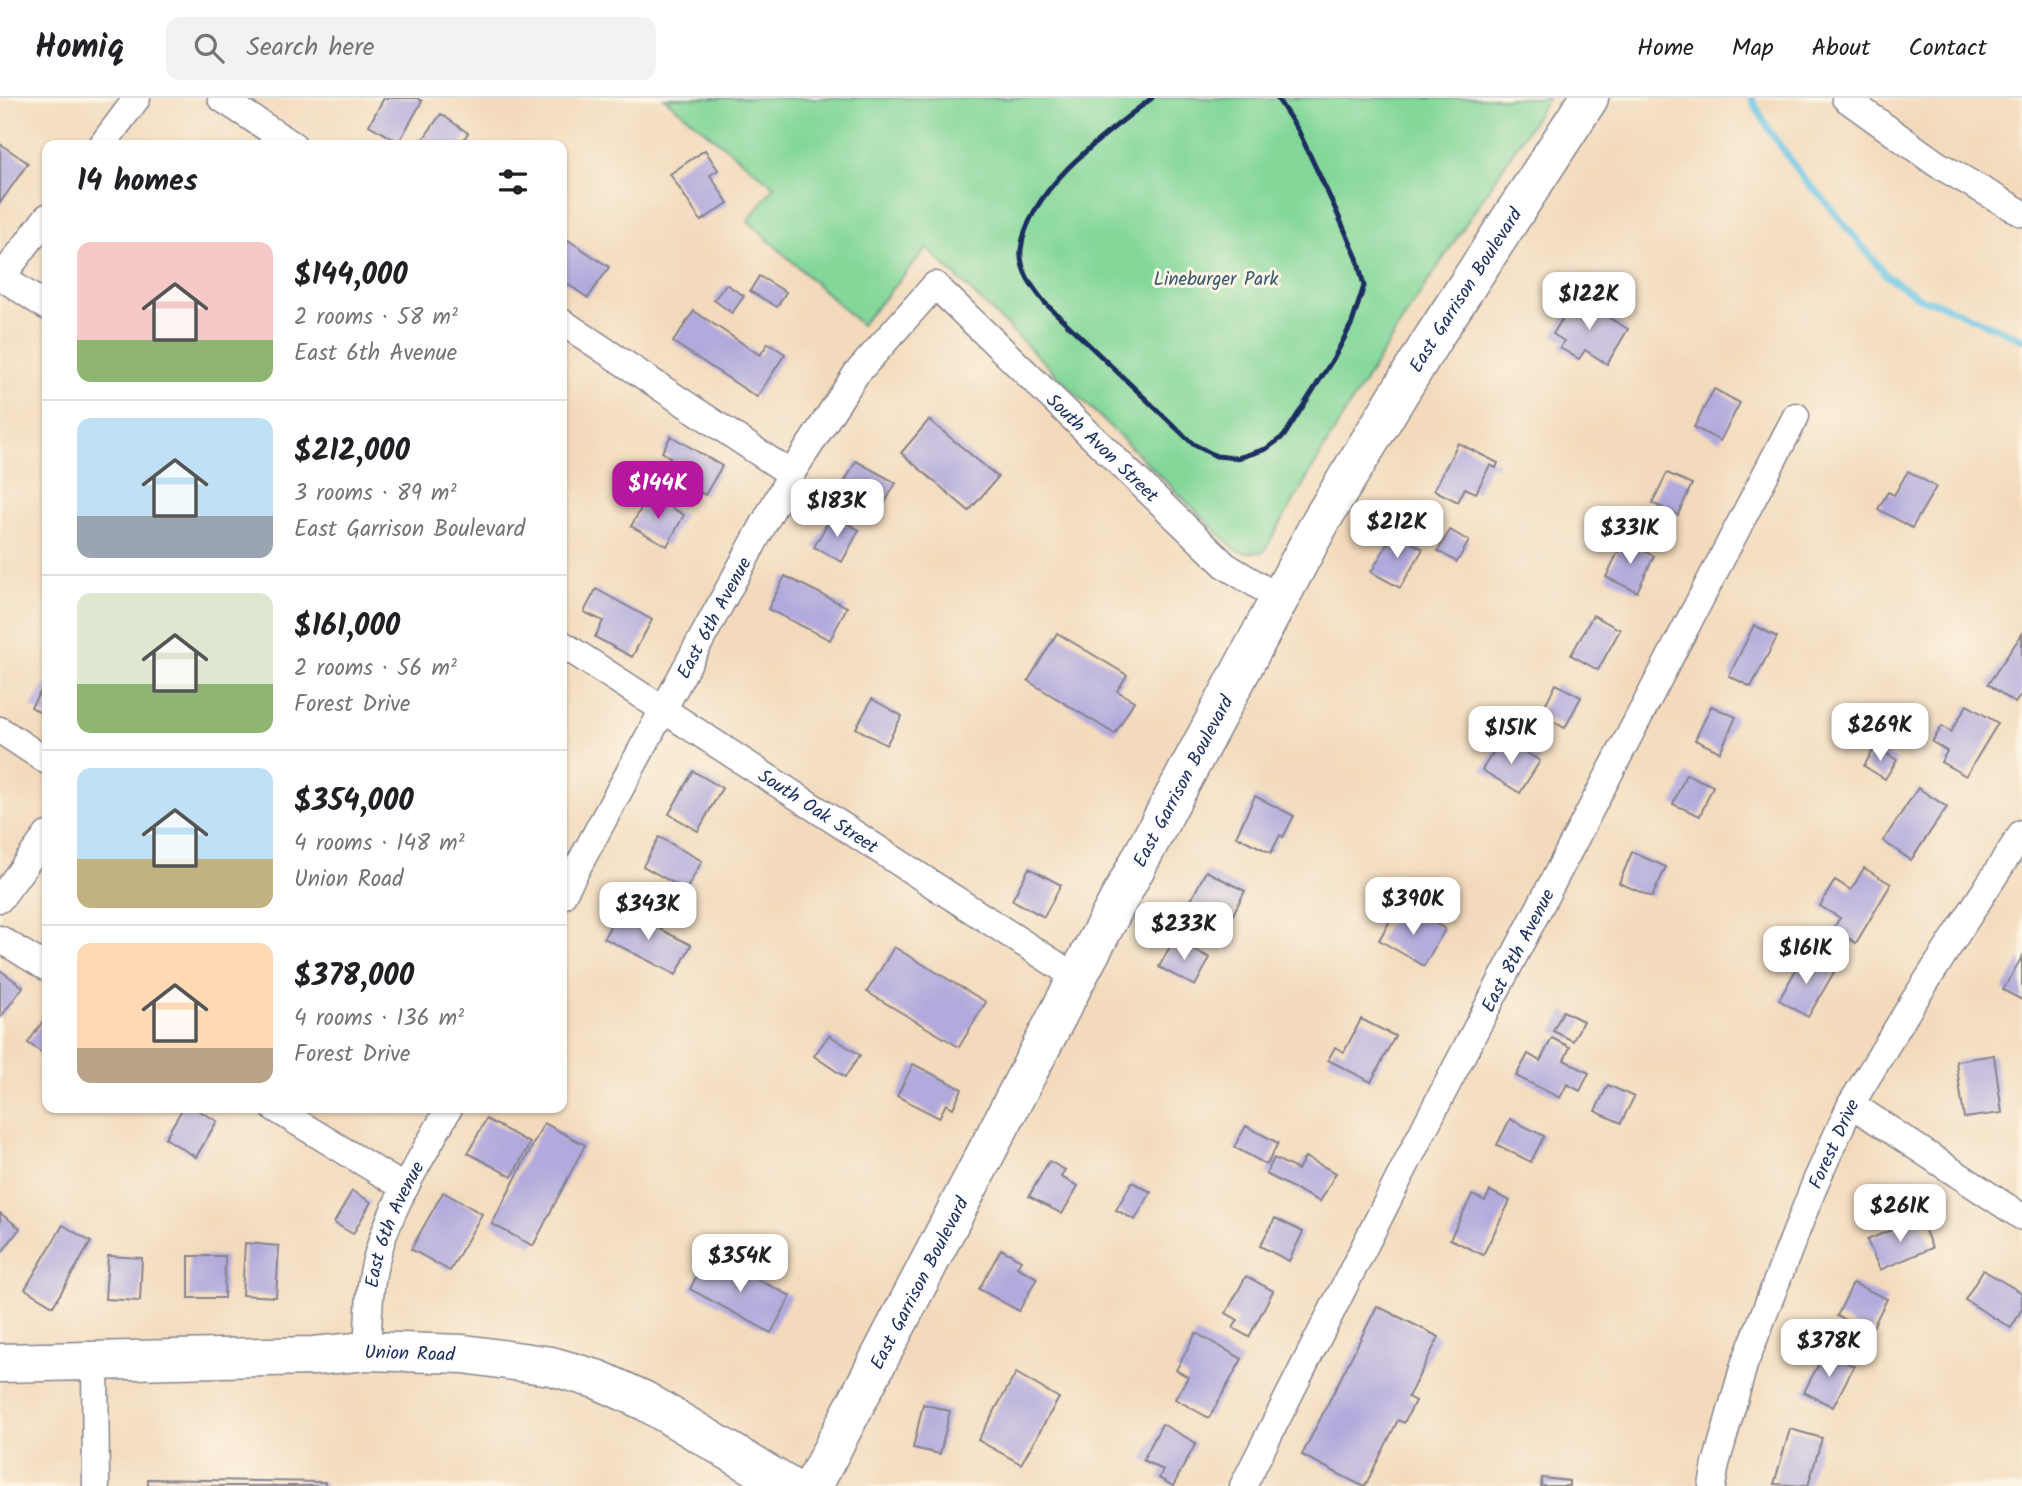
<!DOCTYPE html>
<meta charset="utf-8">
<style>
body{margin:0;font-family:Kalam,sans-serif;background:#f2f2f2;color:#202124;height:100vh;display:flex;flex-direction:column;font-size:26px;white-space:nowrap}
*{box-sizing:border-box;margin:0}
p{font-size:23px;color:#757577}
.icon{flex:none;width:38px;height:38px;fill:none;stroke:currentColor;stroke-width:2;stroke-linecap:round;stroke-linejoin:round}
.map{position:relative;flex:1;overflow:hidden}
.side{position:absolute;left:42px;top:42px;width:525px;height:973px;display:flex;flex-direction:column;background:#fff;border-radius:14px;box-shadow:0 2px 5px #0004}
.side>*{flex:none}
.price{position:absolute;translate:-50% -60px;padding:0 16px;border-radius:14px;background:#fff;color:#222;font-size:23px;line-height:46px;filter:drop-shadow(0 2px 4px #0008)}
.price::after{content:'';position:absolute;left:50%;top:42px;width:21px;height:16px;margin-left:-10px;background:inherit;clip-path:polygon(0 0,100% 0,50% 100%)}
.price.on{background:#b5179e;color:#fff}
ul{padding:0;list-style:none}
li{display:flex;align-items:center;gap:21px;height:175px;padding:0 35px}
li+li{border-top:2px solid #e0e0e0}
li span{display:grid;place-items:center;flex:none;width:196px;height:140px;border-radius:14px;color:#555}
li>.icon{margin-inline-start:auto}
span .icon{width:84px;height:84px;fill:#fffc;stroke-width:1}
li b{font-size:30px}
h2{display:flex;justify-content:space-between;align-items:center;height:84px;padding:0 35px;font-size:30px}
header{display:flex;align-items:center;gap:42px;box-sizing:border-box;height:98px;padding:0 35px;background:#fff;border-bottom:2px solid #e0e0e0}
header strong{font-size:33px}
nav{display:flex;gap:38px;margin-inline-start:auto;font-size:24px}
.search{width:490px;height:63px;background:#f2f2f2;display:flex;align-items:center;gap:18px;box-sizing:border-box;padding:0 24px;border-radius:14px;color:#757577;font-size:26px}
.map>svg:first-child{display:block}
.green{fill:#83d799;stroke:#4f837c;stroke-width:2}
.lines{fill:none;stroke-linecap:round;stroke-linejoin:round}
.stream{stroke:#68c5e6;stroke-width:7}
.building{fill:#b2aadc}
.street-casing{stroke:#87848d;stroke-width:29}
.secondary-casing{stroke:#87848d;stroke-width:41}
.primary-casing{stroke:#87848d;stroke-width:41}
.street{stroke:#fff;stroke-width:26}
.secondary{stroke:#fff;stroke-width:38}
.primary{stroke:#fff;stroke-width:38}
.rail{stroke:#1b2f5e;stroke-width:5}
.labels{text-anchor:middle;stroke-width:6;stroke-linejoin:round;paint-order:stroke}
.park-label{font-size:19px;fill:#35596d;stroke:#fcf5e5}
.street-label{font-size:19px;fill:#1b2f5e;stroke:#fcf5e5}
</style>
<header>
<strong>Homiq</strong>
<div class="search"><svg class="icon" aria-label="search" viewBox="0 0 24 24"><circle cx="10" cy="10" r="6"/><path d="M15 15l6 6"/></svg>Search here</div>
<nav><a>Home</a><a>Map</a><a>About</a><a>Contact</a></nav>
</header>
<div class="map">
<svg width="2022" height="1388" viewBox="0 0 2022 1388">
<rect width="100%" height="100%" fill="#fcf5e5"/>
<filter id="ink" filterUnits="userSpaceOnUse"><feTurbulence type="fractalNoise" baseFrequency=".0143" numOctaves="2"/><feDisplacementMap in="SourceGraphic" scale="14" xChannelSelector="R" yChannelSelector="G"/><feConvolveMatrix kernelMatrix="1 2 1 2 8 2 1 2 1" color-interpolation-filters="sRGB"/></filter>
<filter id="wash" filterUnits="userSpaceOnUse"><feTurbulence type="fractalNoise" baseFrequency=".00686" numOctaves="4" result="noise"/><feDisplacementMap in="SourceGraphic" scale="28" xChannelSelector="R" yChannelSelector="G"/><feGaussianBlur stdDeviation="1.57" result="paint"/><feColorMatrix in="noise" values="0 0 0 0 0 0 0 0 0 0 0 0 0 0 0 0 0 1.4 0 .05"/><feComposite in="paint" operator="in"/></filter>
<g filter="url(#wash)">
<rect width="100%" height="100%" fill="#f3dabc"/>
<!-- green -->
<path class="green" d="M 664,0 L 1548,0 L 1402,224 L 1345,315 L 1264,454 L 1245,455 L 1236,452 L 927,150 L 861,227 L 748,123 L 774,88 Z"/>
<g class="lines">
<!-- stream -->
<path class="stream" d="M 1751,0 L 1771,35 L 1806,84 L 1820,97 L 1887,178 L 1923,202 L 1938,205 L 2022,241"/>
</g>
<g id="blocks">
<!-- building -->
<g class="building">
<path d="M 384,0 L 417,0 L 422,3 L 399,44 L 369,27 Z"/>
<path d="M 441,16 L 468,35 L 460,47 L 419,47 Z"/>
<path d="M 0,46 L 28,65 L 0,105 Z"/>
<path d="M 705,52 L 718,72 L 710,77 L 728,105 L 701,123 L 670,76 Z"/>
<path d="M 568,142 L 609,169 L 588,200 L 562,182 L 562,151 Z"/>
<path d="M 759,178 L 786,194 L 777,209 L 750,193 Z"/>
<path d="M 726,186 L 744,198 L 732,215 L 714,202 Z"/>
<path d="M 1575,200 L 1628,231 L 1607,266 L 1585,252 L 1579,261 L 1560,250 L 1564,243 L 1553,236 Z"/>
<path d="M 694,213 L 760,257 L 768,245 L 785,256 L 757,299 L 673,244 Z"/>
<path d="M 1714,291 L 1740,305 L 1720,343 L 1694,329 Z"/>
<path d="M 929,322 L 998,379 L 969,413 L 901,355 Z"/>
<path d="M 671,338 L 722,368 L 705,397 L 662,372 L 670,359 L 662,354 Z"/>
<path d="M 1458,345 L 1498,365 L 1496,370 L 1490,367 L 1476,395 L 1465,390 L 1458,404 L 1434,392 Z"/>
<path d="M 856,363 L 896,385 L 879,415 L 839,394 Z"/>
<path d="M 1908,373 L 1936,389 L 1912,430 L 1878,411 L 1888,394 L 1894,397 Z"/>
<path d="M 1667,375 L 1692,386 L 1678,417 L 1652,405 Z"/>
<path d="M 649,397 L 684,417 L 667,448 L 631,428 Z"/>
<path d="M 832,417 L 859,432 L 842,464 L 814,449 Z"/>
<path d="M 1450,432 L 1469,443 L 1457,464 L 1438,453 Z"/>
<path d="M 1394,435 L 1423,451 L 1400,490 L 1371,474 Z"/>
<path d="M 1623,443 L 1654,458 L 1637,494 L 1606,479 Z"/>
<path d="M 785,478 L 847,509 L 830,542 L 768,511 Z"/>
<path d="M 596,491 L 652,522 L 632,559 L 595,539 L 603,523 L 584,514 Z"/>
<path d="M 1593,517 L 1620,532 L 1598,572 L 1571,557 Z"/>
<path d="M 1754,527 L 1777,539 L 1751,589 L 1729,578 Z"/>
<path d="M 1057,535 L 1127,577 L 1117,593 L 1134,603 L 1115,636 L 1028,583 Z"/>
<path d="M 2022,536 L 2022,595 L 2015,605 L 1988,586 Z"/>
<path d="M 47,583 L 47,619 L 31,609 Z"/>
<path d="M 1556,586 L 1581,599 L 1565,630 L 1540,616 Z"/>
<path d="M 872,601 L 902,618 L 886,647 L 856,630 Z"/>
<path d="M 1967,607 L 1998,625 L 1966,678 L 1941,664 L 1947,653 L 1932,644 L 1942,628 L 1951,634 Z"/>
<path d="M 1711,608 L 1736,619 L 1720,654 L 1695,642 Z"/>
<path d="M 1502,640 L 1540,663 L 1520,695 L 1482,672 Z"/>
<path d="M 1875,649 L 1897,662 L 1885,681 L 1864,668 Z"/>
<path d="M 693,673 L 722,690 L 698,733 L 669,716 Z"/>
<path d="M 1686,676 L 1713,688 L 1700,718 L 1673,706 Z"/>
<path d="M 1918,690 L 1947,709 L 1911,762 L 1883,743 Z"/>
<path d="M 1255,698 L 1294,718 L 1283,739 L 1280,737 L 1271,755 L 1236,738 Z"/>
<path d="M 659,739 L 702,763 L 686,792 L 643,768 Z"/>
<path d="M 1632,754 L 1666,769 L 1652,799 L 1619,785 Z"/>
<path d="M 1029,770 L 1061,787 L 1044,819 L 1012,802 Z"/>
<path d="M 1864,770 L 1891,786 L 1856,845 L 1833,831 L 1840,820 L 1820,808 L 1835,782 L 1851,792 Z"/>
<path d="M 1206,773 L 1245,793 L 1230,822 L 1191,802 Z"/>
<path d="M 619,810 L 691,847 L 676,877 L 604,840 Z"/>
<path d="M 1395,814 L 1411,823 L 1415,814 L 1445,831 L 1424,868 L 1379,842 Z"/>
<path d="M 1174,841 L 1210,860 L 1195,888 L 1159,869 Z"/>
<path d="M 894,849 L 986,904 L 959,949 L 867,894 Z"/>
<path d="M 1804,857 L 1834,874 L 1808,919 L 1779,902 Z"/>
<path d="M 2022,859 L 2022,902 L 2003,892 Z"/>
<path d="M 0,872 L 23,889 L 0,920 Z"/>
<path d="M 1563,913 L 1583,923 L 1573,943 L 1553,933 Z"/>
<path d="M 47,917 L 47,958 L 28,945 Z"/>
<path d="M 1361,921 L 1395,938 L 1371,984 L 1328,962 L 1335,949 L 1344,954 Z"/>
<path d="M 829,937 L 860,957 L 845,979 L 814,958 Z"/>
<path d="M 1552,940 L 1570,949 L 1564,962 L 1589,975 L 1580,993 L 1567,986 L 1560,1000 L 1516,978 L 1528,956 L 1540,963 Z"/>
<path d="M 1994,957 L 2002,1015 L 1964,1020 L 1956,963 Z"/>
<path d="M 913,966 L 962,991 L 953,1010 L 946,1006 L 939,1020 L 897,998 Z"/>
<path d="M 1608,987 L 1634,999 L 1621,1025 L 1595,1013 Z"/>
<path d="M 183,1010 L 194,1010 L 217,1023 L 196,1059 L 165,1040 Z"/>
<path d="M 486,1021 L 530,1045 L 512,1079 L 468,1055 Z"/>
<path d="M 1510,1021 L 1544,1038 L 1531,1064 L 1497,1047 Z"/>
<path d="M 544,1025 L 585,1047 L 533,1148 L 492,1126 Z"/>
<path d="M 1246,1028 L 1278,1045 L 1267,1067 L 1234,1049 Z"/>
<path d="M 1305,1059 L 1336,1075 L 1320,1104 L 1266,1076 L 1274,1060 L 1298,1072 Z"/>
<path d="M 1049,1063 L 1065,1072 L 1061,1079 L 1078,1088 L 1062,1116 L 1029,1098 Z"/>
<path d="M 1132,1084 L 1151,1094 L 1135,1122 L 1116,1112 Z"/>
<path d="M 352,1093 L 371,1104 L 353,1136 L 334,1125 Z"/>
<path d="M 1490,1093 L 1510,1103 L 1483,1157 L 1450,1141 L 1472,1097 L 1485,1103 Z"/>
<path d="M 443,1094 L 482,1116 L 450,1173 L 411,1151 Z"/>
<path d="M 0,1115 L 20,1130 L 0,1157 Z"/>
<path d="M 1275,1120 L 1303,1134 L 1289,1163 L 1260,1148 Z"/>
<path d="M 1920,1120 L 1932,1150 L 1880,1172 L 1867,1142 Z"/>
<path d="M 63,1127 L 91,1144 L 53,1208 L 25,1191 Z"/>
<path d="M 245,1145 L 279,1148 L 276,1199 L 242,1197 Z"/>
<path d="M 1001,1151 L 1021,1162 L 1017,1169 L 1037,1180 L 1019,1213 L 979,1191 Z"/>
<path d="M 707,1157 L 791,1198 L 771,1235 L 690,1191 Z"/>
<path d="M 108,1158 L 142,1160 L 140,1203 L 105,1201 Z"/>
<path d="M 189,1158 L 225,1158 L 224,1200 L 189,1200 Z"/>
<path d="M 1983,1172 L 2022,1195 L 2022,1211 L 2011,1230 L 1965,1202 Z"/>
<path d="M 1246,1178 L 1273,1193 L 1249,1239 L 1233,1230 L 1238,1222 L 1226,1215 Z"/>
<path d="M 1853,1185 L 1887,1201 L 1870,1235 L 1837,1218 Z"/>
<path d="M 1377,1208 L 1439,1239 L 1408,1299 L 1415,1303 L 1404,1325 L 1398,1322 L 1365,1388 L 1362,1388 L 1302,1357 Z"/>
<path d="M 1196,1235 L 1242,1261 L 1209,1320 L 1175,1301 L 1188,1279 L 1176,1272 Z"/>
<path d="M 1825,1254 L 1854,1268 L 1833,1309 L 1804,1294 Z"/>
<path d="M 1016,1275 L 1059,1300 L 1021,1366 L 978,1342 Z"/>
<path d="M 923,1306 L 950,1313 L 940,1356 L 913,1350 Z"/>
<path d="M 1162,1326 L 1196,1345 L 1173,1388 L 1159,1380 L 1163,1372 L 1143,1362 Z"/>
<path d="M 1790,1331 L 1822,1340 L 1808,1388 L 1774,1386 Z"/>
<path d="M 1542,1380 L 1569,1383 L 1569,1388 L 1541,1388 Z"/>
<path d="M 148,1381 L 325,1384 L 325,1388 L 148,1388 Z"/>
</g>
</g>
</g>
<g filter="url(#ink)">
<use href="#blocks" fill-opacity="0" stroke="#87848d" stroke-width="2"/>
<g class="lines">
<defs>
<g id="street">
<path d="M 221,0 L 293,47"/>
<path d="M 1845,0 L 1937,66 L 2022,115"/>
<path d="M 102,47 L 137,0"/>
<path d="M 0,178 L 47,209"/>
<path d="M 2,179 L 47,119"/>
<path d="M 562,224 L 791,376"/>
<path id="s1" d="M 562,546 L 1077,880"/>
<path d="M 0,632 L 47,663"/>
<path id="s2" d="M 562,798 L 791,376 L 856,276 L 935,187 L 1226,468 L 1279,500"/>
<path d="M 0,801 L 47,737"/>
<path d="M 0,841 L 47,870"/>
<path d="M 1851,1006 L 2022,1119"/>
<path d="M 274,1010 L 405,1090"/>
<path id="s3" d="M 367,1253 C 369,1224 368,1194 375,1166 C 388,1110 422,1060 449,1010"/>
<path d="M 95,1263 L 96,1388"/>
<path id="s4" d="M 1243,1388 L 1429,1021 L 1796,318"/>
<path id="s5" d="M 1712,1388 L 1716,1366 L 1744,1267 L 1816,1083 L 1851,1006 L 1913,904 L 2022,735"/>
</g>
<g id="secondary">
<path id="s6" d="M 813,1388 L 1077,880 L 1322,421 L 1433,240 L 1589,0"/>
</g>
<g id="primary">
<path id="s7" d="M 0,1265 L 313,1258 L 367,1253 L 464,1256 L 551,1268 L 599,1282 L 645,1303 L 788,1388"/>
</g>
</defs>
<!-- street casing -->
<use href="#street" class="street-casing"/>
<!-- secondary casing -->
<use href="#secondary" class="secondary-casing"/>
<!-- primary casing -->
<use href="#primary" class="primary-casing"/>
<!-- street -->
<use href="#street" class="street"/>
<!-- secondary -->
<use href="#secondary" class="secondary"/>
<!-- primary -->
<use href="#primary" class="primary"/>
<!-- rail -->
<path class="rail" d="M 1152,0 C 1107,34 1027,92 1021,152 C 1019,172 1033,190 1045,205 L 1193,346 L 1216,358 L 1238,360 L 1266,351 L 1284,338 L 1335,258 L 1352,225 L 1364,188 L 1357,160 L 1334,108 L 1298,32 L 1277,0"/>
</g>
</g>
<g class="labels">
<!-- park labels -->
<g class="park-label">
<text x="1216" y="187">Lineburger Park</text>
</g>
<!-- street labels -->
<g class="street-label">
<text dy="7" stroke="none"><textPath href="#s6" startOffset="1363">East Garrison Boulevard</textPath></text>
<text dy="7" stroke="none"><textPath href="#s2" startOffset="952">South Avon Street</textPath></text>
<text dy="7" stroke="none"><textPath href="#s2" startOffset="317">East 6th Avenue</textPath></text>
<text dy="7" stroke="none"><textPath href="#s6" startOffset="796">East Garrison Boulevard</textPath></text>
<text dy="7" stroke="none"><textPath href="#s1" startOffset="306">South Oak Street</textPath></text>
<text dy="7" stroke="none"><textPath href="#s4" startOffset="602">East 8th Avenue</textPath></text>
<text dy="7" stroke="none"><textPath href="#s5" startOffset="364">Forest Drive</textPath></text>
<text dy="7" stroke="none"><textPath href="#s3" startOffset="131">East 6th Avenue</textPath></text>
<text dy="7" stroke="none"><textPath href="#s6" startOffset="229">East Garrison Boulevard</textPath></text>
<text dy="7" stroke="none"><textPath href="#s7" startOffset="410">Union Road</textPath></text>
</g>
</g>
</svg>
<b class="price" style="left:1589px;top:234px">$122K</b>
<b class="price on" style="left:658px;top:423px">$144K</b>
<b class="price" style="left:837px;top:441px">$183K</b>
<b class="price" style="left:1397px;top:462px">$212K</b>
<b class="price" style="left:1630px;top:468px">$331K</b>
<b class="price" style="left:1880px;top:665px">$269K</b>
<b class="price" style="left:1511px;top:668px">$151K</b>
<b class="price" style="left:1413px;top:839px">$390K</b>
<b class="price" style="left:648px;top:844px">$343K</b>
<b class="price" style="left:1184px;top:864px">$233K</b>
<b class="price" style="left:1806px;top:888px">$161K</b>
<b class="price" style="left:1900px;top:1146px">$261K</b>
<b class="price" style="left:740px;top:1196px">$354K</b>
<b class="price" style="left:1829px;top:1281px">$378K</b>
<section class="side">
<h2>14 homes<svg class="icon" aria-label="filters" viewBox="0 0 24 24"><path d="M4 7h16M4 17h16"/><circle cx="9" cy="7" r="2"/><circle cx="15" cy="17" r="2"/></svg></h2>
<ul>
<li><span style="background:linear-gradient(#f6c9c9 70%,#8fb573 0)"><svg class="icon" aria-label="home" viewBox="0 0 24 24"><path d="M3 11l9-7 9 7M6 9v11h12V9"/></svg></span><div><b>$144,000</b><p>2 rooms · 58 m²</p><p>East 6th Avenue</p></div></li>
<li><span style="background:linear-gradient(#bfe0f5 70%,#9aa5b1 0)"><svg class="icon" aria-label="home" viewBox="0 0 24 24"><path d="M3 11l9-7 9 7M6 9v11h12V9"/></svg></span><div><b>$212,000</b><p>3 rooms · 89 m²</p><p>East Garrison Boulevard</p></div></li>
<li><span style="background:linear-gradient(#dfe7d0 65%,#8fb573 0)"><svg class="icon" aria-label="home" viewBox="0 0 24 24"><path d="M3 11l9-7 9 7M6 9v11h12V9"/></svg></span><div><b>$161,000</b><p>2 rooms · 56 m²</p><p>Forest Drive</p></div></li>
<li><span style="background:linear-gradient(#bfe0f5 65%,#c2b280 0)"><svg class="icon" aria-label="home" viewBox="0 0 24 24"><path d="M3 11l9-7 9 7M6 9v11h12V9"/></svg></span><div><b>$354,000</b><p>4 rooms · 148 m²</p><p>Union Road</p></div></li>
<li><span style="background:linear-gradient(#ffd9b3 75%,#b9a48a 0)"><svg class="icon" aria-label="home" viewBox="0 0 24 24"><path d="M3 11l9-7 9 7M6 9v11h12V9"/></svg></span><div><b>$378,000</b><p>4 rooms · 136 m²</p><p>Forest Drive</p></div></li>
</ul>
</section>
</div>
